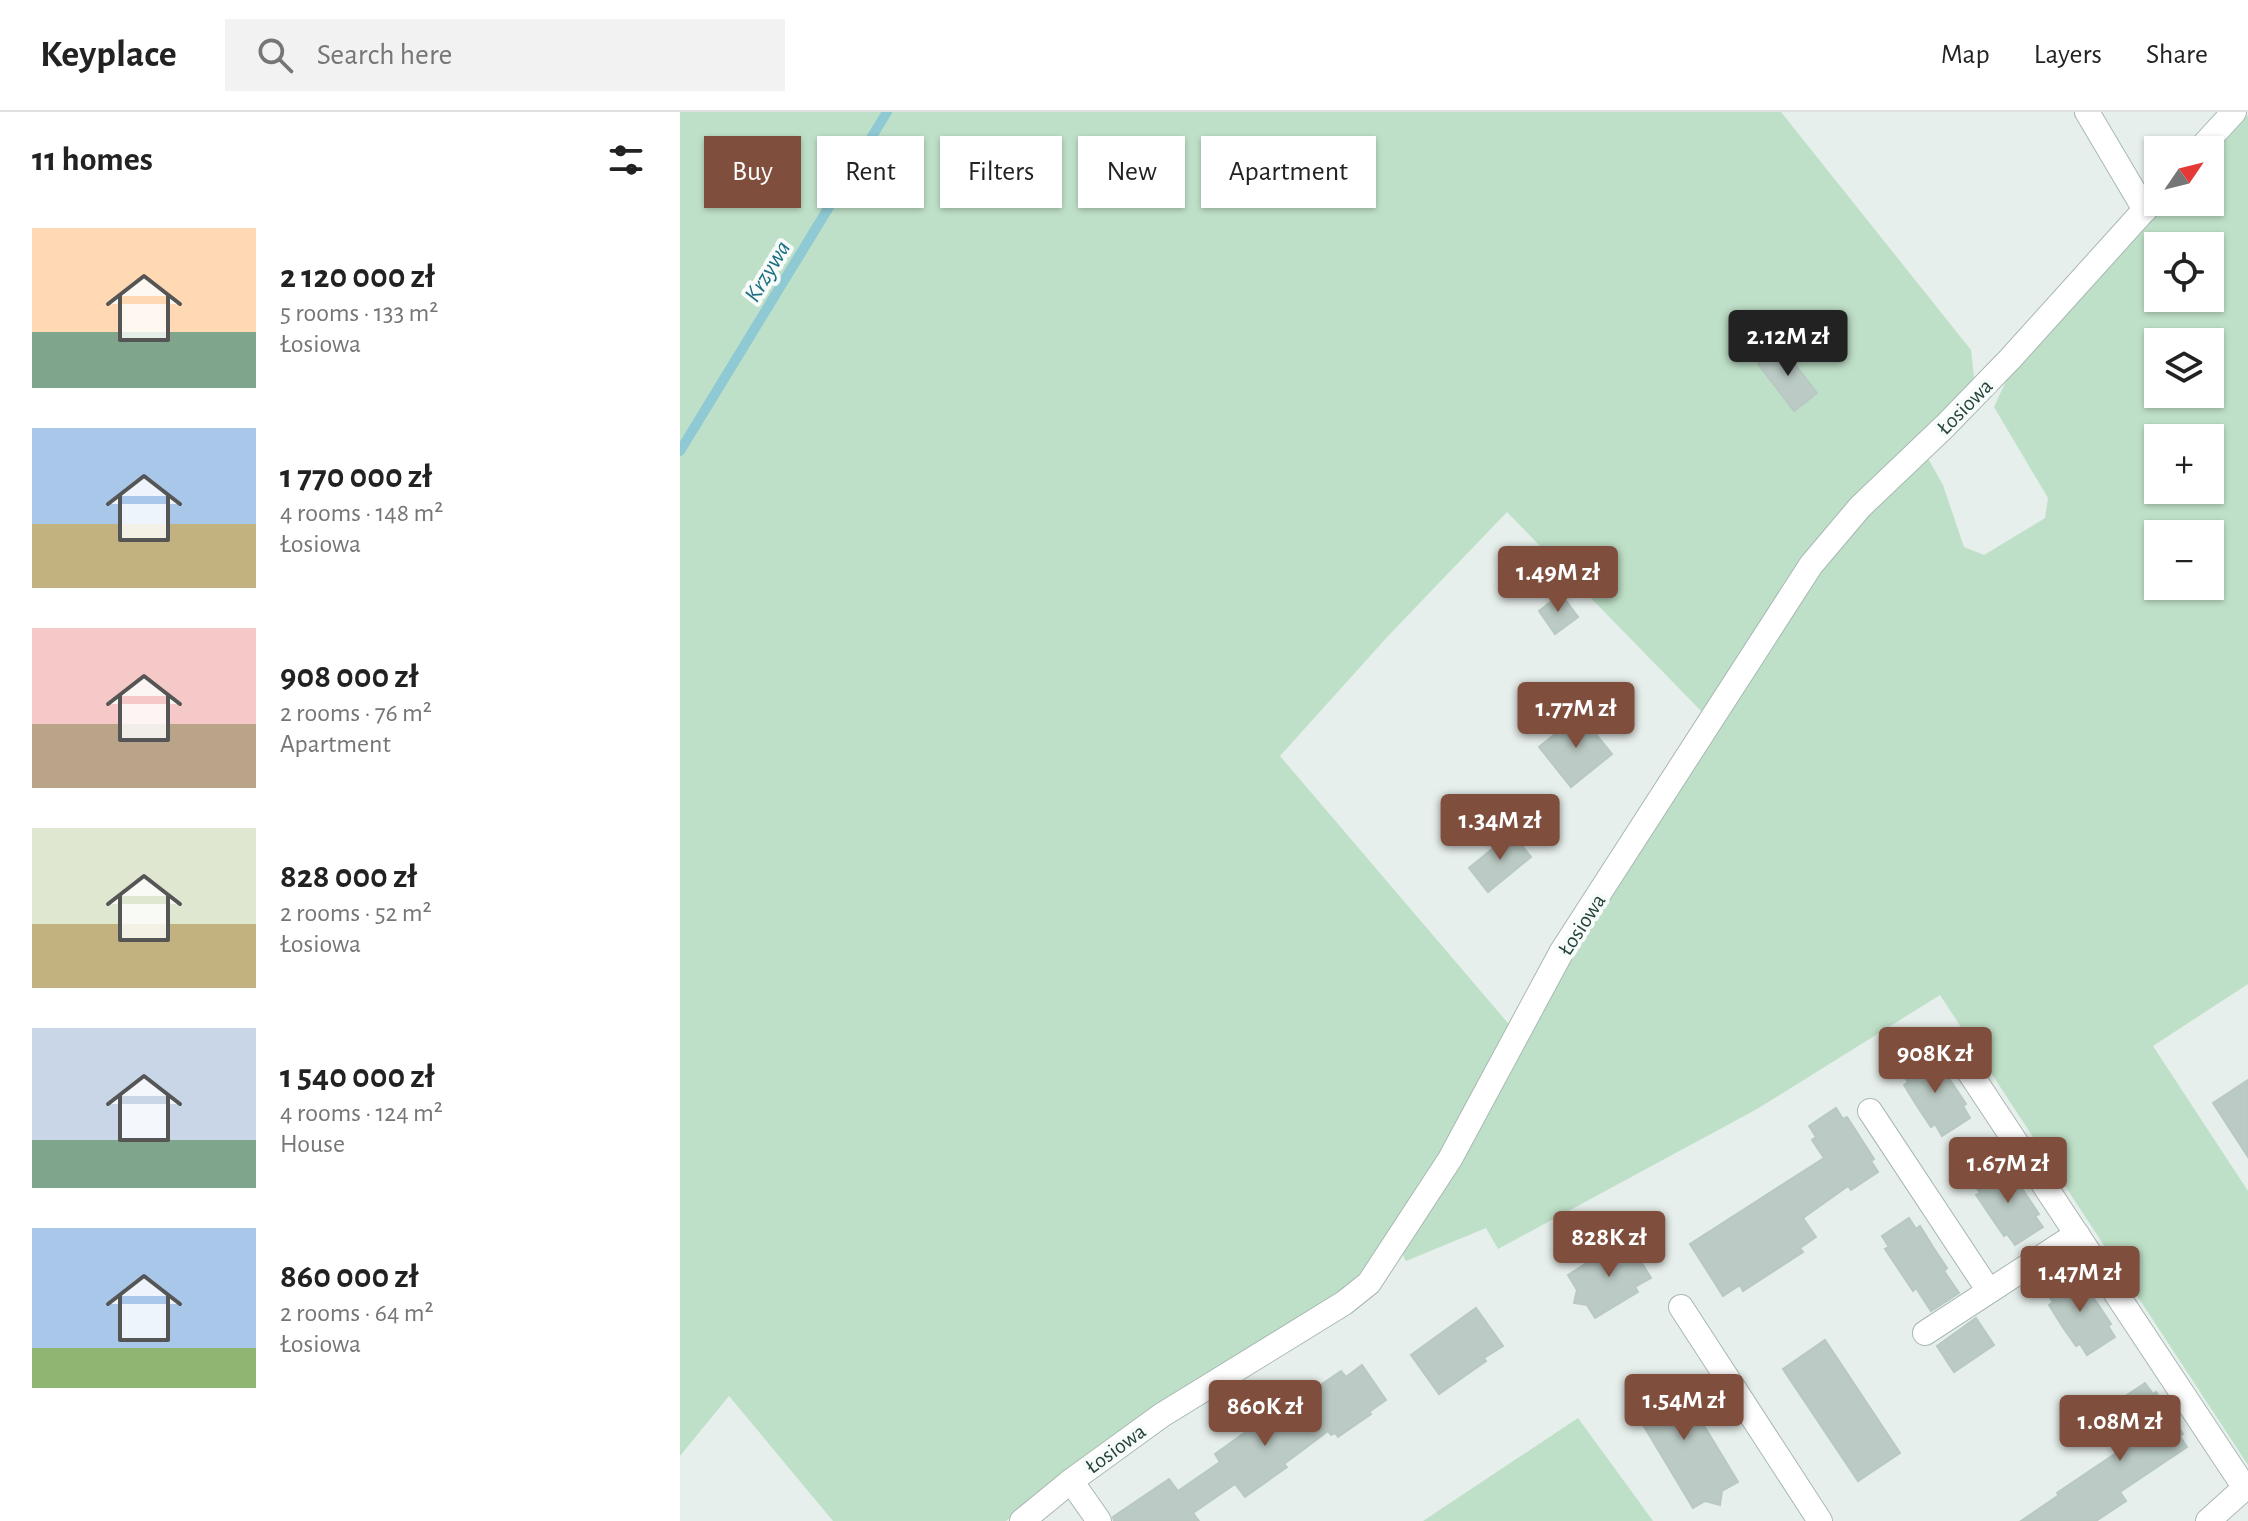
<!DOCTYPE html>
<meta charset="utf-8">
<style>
body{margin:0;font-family:"Alegreya Sans",sans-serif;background:#f2f2f2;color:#222;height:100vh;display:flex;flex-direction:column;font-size:30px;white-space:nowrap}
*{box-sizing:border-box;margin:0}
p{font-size:26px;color:#767676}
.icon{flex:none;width:44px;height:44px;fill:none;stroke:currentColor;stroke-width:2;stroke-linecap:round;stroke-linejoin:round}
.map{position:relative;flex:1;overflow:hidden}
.sheet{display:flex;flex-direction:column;background:#fff;width:680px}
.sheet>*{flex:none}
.top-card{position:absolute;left:24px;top:24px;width:760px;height:72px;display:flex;gap:16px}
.needle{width:52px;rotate:55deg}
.controls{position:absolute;left:1464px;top:24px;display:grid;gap:16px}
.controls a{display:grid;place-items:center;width:80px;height:80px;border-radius:0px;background:#fff;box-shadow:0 2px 6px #0004;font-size:40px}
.price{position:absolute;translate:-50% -68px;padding:0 18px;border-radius:8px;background:#804e3d;color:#fff;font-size:26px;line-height:52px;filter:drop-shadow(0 2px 4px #0008)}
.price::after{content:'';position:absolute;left:50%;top:48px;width:24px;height:18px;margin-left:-12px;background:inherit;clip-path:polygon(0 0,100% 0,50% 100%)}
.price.current{background:#222;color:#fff}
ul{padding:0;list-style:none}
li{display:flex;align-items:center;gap:24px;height:200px;padding:0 32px}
li span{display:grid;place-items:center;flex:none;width:224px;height:160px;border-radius:0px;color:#555}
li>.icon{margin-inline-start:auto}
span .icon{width:96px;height:96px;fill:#fffc;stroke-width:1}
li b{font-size:34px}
h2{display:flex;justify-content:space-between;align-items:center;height:96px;padding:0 32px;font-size:34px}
.chip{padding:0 28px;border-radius:0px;background:#fff;box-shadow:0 2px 6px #0004;font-size:28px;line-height:72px}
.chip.current{background:#804e3d;color:#fff}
header{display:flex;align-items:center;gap:48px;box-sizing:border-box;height:112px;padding:0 40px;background:#fff;border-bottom:2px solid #e0e0e0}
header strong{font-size:38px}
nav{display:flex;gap:44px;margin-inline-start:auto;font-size:28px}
.search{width:560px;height:72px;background:#f2f2f2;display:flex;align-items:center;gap:20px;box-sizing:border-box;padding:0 28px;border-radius:0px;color:#767676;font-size:30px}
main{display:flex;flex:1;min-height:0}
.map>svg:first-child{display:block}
.green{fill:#bfe0c8;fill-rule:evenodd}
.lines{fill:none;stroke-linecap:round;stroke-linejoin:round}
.stream{stroke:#8ec9d4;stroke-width:10}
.building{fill:#bbcac4;stroke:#b8c9c2;stroke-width:2}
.minor-casing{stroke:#a8b8b2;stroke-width:26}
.minor{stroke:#fff;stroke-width:24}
.labels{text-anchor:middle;stroke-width:8;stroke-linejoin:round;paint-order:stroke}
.street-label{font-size:22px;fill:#24423a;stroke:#f7fbf9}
.water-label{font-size:24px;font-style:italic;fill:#1c6f80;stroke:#f7fbf9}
</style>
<header>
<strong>Keyplace</strong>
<div class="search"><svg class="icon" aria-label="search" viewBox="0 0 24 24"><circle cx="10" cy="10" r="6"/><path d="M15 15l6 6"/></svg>Search here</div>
<nav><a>Map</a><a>Layers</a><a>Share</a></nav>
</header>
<main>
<section class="sheet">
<h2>11 homes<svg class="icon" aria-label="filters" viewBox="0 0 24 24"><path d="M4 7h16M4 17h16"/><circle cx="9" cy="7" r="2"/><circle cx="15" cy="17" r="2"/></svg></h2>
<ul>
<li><span style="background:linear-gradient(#ffd9b3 65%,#7fa58c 0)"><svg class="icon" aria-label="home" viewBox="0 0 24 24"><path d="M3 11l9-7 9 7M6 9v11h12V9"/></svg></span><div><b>2 120 000 zł</b><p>5 rooms · 133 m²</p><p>Łosiowa</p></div></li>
<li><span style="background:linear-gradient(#a9c7e8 60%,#c2b280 0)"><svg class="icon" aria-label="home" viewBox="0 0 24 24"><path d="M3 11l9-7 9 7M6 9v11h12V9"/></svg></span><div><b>1 770 000 zł</b><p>4 rooms · 148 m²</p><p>Łosiowa</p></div></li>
<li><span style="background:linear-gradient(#f6c9c9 60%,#b9a48a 0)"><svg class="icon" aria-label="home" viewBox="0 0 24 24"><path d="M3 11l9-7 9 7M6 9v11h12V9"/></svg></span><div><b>908 000 zł</b><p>2 rooms · 76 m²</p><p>Apartment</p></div></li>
<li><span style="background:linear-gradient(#dfe7d0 60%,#c2b280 0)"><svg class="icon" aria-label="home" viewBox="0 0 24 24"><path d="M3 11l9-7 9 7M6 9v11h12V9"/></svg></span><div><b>828 000 zł</b><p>2 rooms · 52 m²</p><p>Łosiowa</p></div></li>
<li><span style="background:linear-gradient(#c9d6e8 70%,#7fa58c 0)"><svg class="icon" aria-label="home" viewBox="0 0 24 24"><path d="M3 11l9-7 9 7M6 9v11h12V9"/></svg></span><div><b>1 540 000 zł</b><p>4 rooms · 124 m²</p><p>House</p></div></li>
<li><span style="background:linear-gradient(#a9c7e8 75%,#8fb573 0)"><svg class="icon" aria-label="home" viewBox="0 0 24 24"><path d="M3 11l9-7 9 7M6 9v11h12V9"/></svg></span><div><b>860 000 zł</b><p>2 rooms · 64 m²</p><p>Łosiowa</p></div></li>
</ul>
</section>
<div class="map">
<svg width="1568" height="1409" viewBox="0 0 1568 1409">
<rect width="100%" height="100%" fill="#e6efeb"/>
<!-- green -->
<g class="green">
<path d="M 0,0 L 1101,0 L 1291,238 L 1295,274 L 1261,308 L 1024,602 L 827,400 L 709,523 L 600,644 L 833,917 L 756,1048 L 685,1157 L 653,1185 L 384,1360 L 326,1409 L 153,1409 L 49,1284 L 0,1344 Z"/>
<path d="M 1568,3 L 1568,872 L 1473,934 L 1568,1079 L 1568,1353 L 1260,883 L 1077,997 L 818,1137 L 806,1116 L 726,1149 L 721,1139 L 752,1094 L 809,1001 L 892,845 L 1137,459 L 1245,341 L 1263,373 L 1284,435 L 1304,443 L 1365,406 L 1368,386 L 1314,295 L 1333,254 L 1487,90 L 1530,90 L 1530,44 ZM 1478,134 L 1530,134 L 1530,186 L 1478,186 ZM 1478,230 L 1530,230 L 1530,282 L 1478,282 ZM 1478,326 L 1530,326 L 1530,378 L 1478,378 ZM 1478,422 L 1530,422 L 1530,474 L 1478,474 Z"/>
<path d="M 898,1306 L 973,1409 L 743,1409 Z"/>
</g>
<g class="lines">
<!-- stream -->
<path class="stream" d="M 0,339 L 207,0"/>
</g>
<!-- building -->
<g class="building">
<path d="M 1101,234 L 1137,281 L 1114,299 L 1078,252 Z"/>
<path d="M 881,482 L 898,505 L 875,522 L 859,499 Z"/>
<path d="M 900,602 L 932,642 L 891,675 L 859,635 Z"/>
<path d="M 832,721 L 851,745 L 808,780 L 789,756 Z"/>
<path d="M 1248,942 L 1255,952 L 1258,950 L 1286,992 L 1283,994 L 1290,1006 L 1262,1024 L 1255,1012 L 1251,1015 L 1237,994 L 1224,973 L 1228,970 L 1220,960 Z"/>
<path d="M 1568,968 L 1568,1045 L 1533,991 Z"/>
<path d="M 1156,996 L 1163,1007 L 1167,1005 L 1194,1047 L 1191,1049 L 1198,1060 L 1171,1078 L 1168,1074 L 1123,1106 L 1136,1125 L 1120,1136 L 1123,1140 L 1063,1179 L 1060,1173 L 1043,1184 L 1010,1132 L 1144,1046 L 1132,1028 L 1136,1025 L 1129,1014 Z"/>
<path d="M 1321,1052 L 1328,1063 L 1331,1060 L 1359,1102 L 1355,1104 L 1363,1115 L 1335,1133 L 1327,1122 L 1324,1124 L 1296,1083 L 1300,1081 L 1293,1070 Z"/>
<path d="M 1229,1106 L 1236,1117 L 1240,1114 L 1253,1135 L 1267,1156 L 1264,1159 L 1279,1181 L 1251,1199 L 1236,1176 L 1233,1179 L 1205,1137 L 1209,1135 L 1202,1124 Z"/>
<path d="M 949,1130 L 971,1166 L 955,1175 L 958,1180 L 915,1206 L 907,1193 L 894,1191 L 897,1178 L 888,1163 L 930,1136 L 933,1140 Z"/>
<path d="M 1393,1161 L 1400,1172 L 1403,1170 L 1431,1212 L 1428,1214 L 1435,1225 L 1407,1243 L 1400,1232 L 1396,1234 L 1382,1214 L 1369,1193 L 1373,1190 L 1365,1180 Z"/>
<path d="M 796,1196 L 823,1234 L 804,1246 L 806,1249 L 759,1282 L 731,1243 Z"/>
<path d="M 1296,1206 L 1314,1233 L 1274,1260 L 1257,1234 Z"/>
<path d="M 1145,1228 L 1220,1341 L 1178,1369 L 1103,1257 Z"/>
<path d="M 682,1253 L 706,1288 L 689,1300 L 691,1302 L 658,1325 L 655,1321 L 651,1323 L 648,1319 L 604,1352 L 607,1355 L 565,1385 L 555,1372 L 513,1401 L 519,1409 L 434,1409 L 433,1405 L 489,1367 L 498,1379 L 540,1350 L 535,1342 L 560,1324 L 577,1312 L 579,1315 L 661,1259 L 666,1265 Z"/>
<path d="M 994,1264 L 1058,1370 L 1042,1379 L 1040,1393 L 1025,1389 L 1013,1396 L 950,1291 L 962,1284 L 964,1271 L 978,1273 Z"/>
<path d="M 1465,1271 L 1473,1282 L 1476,1280 L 1503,1322 L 1500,1324 L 1507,1335 L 1440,1380 L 1446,1389 L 1416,1409 L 1341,1409 L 1379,1383 L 1377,1381 L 1457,1327 L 1441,1303 L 1445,1300 L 1438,1289 Z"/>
</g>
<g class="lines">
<defs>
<g id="minor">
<path d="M 1407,0 L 1465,98"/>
<path d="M 1519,38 L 1554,0"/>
<path d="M 1268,928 L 1565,1376"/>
<path d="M 1190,999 L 1309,1179"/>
<path d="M 1001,1195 L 1140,1409"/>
<path d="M 1245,1221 L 1397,1122"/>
<path d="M 391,1369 L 419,1409"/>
<path d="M 342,1409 L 391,1369 L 482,1303 L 664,1191 L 689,1171 L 770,1047 L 882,839 L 1131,453 L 1180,395 L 1265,314 L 1330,247 L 1478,83"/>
<path d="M 1528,1409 L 1568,1373"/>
</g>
</defs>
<!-- minor casing -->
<use href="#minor" class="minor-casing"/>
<!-- minor -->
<use href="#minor" class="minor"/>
</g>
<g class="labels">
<!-- street labels -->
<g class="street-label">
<text transform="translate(1284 294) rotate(-45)" y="8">Łosiowa</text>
<text transform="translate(901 812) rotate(-57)" y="8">Łosiowa</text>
<text transform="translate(435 1336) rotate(-36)" y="8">Łosiowa</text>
</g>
<!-- water labels -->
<g class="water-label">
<text transform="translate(87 159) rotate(-59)" y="8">Krzywa</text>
</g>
</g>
</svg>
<div class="controls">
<a><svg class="needle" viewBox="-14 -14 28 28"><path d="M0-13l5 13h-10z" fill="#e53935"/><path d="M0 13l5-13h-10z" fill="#767676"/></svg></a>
<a><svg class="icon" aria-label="locate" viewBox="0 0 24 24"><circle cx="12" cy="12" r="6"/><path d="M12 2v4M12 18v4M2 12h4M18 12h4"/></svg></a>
<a><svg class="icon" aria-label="layers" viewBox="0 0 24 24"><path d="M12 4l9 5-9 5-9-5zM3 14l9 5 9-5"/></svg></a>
<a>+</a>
<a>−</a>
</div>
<b class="price current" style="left:1108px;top:266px">2.12M zł</b>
<b class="price" style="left:878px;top:502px">1.49M zł</b>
<b class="price" style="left:896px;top:638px">1.77M zł</b>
<b class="price" style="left:820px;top:750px">1.34M zł</b>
<b class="price" style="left:1255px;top:983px">908K zł</b>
<b class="price" style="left:1328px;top:1093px">1.67M zł</b>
<b class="price" style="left:929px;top:1167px">828K zł</b>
<b class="price" style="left:1400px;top:1202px">1.47M zł</b>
<b class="price" style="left:1004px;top:1330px">1.54M zł</b>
<b class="price" style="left:585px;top:1336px">860K zł</b>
<b class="price" style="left:1440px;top:1351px">1.08M zł</b>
<div class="top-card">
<a class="chip current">Buy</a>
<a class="chip">Rent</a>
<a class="chip">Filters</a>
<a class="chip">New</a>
<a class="chip">Apartment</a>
</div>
</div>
</main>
